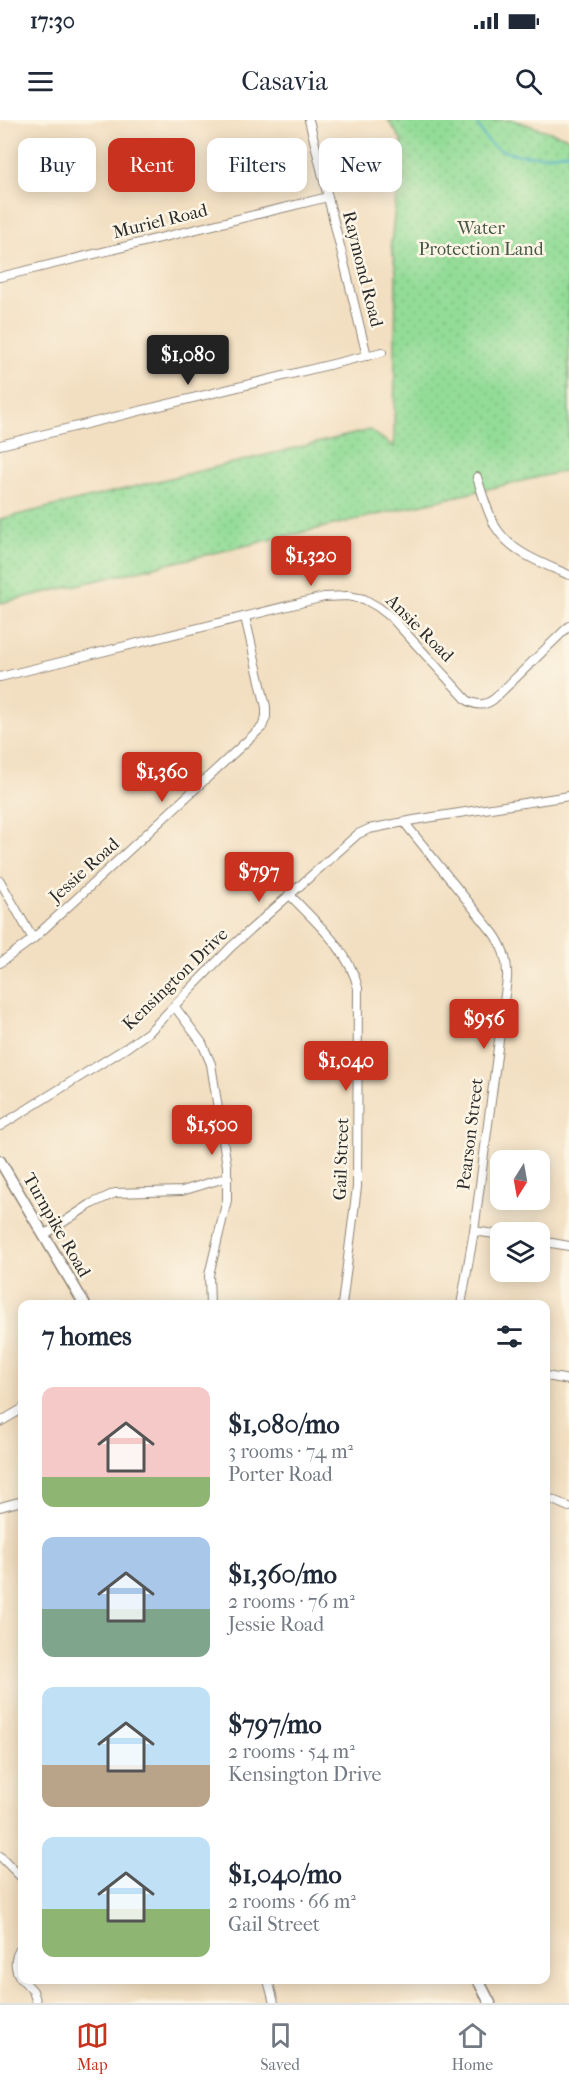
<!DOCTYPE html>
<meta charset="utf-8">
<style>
body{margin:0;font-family:"IM FELL French Canon",serif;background:#f2f2f3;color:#1f2937;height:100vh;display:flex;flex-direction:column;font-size:22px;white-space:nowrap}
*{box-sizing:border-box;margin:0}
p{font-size:20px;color:#747a83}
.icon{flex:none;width:33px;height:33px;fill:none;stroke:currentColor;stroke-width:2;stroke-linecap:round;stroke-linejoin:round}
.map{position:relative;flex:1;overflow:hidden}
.panel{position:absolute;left:18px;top:1180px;width:532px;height:684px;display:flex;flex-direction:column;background:#fff;border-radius:12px;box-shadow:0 3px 15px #0003}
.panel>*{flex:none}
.guide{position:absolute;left:18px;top:18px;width:534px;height:54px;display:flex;gap:12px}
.needle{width:39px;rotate:191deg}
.buttons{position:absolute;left:490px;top:1030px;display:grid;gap:12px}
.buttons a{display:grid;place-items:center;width:60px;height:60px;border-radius:12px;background:#fff;box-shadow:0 3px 15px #0003;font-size:30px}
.price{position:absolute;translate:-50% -51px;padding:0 14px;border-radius:6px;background:#c8321e;color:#fff;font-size:20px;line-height:39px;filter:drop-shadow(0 2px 3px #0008)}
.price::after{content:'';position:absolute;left:50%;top:36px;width:18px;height:14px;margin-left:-9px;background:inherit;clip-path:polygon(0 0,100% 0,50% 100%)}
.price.selected{background:#222;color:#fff}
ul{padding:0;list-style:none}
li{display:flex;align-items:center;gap:18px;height:150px;padding:0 24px}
li span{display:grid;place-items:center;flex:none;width:168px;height:120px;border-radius:12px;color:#555}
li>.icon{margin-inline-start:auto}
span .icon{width:72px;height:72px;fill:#fffc;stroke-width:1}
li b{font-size:26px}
h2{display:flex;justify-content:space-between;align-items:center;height:72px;padding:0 24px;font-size:26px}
.tag{padding:0 21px;border-radius:12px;background:#fff;box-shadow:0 3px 15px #0003;font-size:21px;line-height:54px}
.tag.selected{background:#c8321e;color:#fff}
.status{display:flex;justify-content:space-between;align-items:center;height:42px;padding:0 30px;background:#fff;direction:ltr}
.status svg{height:16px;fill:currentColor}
header{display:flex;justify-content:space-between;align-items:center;height:78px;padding:0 24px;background:#fff;font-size:27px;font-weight:600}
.menu{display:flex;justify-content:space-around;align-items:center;height:84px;border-top:2px solid #e0e1e3;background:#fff;font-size:16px;color:#747a83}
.menu a{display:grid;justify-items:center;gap:3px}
.menu .selected{color:#c8321e}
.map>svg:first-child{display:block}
.park{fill:url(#park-dots);stroke:#5f8461;stroke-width:1.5}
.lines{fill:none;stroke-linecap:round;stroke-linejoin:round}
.stream{stroke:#4aaec9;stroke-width:2}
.minor-casing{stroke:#8e8476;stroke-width:10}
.major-casing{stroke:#8e8476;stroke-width:13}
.minor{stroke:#fff;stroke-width:8}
.major{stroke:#fff;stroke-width:10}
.labels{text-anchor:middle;stroke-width:5;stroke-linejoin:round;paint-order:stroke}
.street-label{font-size:18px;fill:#2b2b2b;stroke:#fcf5e5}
.park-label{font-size:18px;fill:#455746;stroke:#fcf5e5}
</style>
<div class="status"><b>17:30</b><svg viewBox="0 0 49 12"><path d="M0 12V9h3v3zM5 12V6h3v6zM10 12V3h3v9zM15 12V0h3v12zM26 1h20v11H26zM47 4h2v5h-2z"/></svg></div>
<header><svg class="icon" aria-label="menu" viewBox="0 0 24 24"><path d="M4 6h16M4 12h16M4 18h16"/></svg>Casavia<svg class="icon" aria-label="search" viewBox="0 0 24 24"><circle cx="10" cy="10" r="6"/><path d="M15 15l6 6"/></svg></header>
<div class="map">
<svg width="569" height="1883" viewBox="0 0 569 1883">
<defs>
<pattern id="park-dots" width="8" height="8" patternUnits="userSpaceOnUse" patternTransform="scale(1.5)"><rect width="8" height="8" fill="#93dc97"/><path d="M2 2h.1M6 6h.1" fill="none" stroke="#7fbd82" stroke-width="1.8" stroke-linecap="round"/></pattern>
</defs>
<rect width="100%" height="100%" fill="#fcf5e5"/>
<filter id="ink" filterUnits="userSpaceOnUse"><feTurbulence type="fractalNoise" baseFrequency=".0167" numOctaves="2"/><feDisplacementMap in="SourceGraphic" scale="12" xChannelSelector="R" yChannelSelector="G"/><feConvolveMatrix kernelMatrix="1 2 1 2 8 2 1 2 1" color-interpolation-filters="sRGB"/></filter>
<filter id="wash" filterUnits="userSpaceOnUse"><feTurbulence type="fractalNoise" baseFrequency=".008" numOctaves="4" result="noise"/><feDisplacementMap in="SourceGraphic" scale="24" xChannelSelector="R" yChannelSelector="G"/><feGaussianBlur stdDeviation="1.35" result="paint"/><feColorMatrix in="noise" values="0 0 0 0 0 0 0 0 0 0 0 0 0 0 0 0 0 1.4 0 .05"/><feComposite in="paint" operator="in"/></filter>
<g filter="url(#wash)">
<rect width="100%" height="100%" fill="#f2dec0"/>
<!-- park -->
<path class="park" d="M 388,0 L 513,0 L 569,18 L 569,350 L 0,483 L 0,399 L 370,310 L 394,327 L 396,151 L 391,125 L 402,21 Z"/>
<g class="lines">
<!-- stream -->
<path class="stream" d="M 476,0 C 479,8 484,18 491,24 C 508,39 548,37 569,32"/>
</g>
</g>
<g filter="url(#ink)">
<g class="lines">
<defs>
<g id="minor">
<path d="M 309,0 L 367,236"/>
<path d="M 0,157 L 328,77"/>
<path d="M 0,325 L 382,232"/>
<path d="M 477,357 C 482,373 487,391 495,406 C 511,433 542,443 569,455"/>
<path d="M 0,557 L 324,477 L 348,476 L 364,479 L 378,487 L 391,497 L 467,580 C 476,586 485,586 494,579 L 569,506"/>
<path d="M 404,702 L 494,814 C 504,828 508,842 507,859 L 474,1111 L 461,1185"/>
<path d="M 0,761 L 33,819"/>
<path d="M 289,774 C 315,802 349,829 358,868 L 357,1067 L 342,1185"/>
<path d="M 0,843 L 33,819 L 262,607 L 266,597 L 266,587 L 245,497"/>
<path d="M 175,887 L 202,923 L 211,944 L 227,1046 L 227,1080 L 209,1155 L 210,1185"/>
<path d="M 0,1006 L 126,928 L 150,911 L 231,827 L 358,714 L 369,709 L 414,700 L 569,676"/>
<path d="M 474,1111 L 501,1115"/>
<path d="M 44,1115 L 91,1084 L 115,1073 L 182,1071 L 228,1057"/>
<path d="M 540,1121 L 569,1126"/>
<path d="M 546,1256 L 569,1260"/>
<path d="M 0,1302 L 22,1289"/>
<path d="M 546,1377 L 569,1387"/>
<path d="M 0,1387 L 22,1381"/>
<path d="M 0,1736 L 22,1758"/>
<path d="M 22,1827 C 13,1837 14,1850 22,1860"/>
<path d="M 23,1860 L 33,1871 L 37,1883"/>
<path d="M 268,1860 L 274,1883"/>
</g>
<g id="major">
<path d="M 0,1041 L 85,1185"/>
<path d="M 478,1860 L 490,1883"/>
</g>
</defs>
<!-- minor casing -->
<use href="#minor" class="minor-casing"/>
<!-- major casing -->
<use href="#major" class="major-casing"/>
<!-- minor -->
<use href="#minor" class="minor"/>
<!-- major -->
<use href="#major" class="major"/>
</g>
</g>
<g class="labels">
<!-- street labels -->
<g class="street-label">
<text transform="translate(160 101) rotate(-14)" y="6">Muriel Road</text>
<text transform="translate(363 149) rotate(76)" y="6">Raymond Road</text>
<text transform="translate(420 508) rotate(45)" y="6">Ansie Road</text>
<text transform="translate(84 750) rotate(-42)" y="6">Jessie Road</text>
<text transform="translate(175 859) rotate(-44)" y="6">Kensington Drive</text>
<text transform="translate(470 1014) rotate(-83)" y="6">Pearson Street</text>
<text transform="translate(341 1039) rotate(-88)" y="6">Gail Street</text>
<text transform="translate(57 1105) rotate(60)" y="6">Turnpike Road</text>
</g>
<!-- park labels -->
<g class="park-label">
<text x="481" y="114">Water<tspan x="481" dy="21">Protection Land</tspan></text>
</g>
</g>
</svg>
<div class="buttons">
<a><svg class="needle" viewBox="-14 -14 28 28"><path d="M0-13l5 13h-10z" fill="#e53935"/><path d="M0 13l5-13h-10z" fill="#747a83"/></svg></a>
<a><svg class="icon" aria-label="layers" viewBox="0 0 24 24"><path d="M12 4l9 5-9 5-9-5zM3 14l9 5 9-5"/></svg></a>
</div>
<b class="price selected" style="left:188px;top:266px">$1,080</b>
<b class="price" style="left:311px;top:467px">$1,320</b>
<b class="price" style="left:162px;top:683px">$1,360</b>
<b class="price" style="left:259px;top:783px">$797</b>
<b class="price" style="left:484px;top:930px">$956</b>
<b class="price" style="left:346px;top:972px">$1,040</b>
<b class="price" style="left:212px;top:1036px">$1,500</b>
<div class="guide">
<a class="tag">Buy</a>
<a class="tag selected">Rent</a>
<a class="tag">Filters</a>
<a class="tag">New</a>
</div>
<section class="panel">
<h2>7 homes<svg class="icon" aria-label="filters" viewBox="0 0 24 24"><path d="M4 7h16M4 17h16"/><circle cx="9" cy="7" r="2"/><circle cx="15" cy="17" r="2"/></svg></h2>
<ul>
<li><span style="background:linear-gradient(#f6c9c9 75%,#8fb573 0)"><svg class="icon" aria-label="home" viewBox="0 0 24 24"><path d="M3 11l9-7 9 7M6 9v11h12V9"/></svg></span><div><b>$1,080/mo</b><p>3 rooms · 74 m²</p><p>Porter Road</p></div></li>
<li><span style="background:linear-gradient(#a9c7e8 60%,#7fa58c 0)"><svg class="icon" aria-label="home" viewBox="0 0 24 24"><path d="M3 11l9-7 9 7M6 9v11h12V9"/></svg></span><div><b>$1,360/mo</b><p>2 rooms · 76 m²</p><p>Jessie Road</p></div></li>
<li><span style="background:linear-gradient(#bfe0f5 65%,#b9a48a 0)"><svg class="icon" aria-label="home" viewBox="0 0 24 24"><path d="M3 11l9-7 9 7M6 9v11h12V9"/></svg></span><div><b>$797/mo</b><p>2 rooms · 54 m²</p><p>Kensington Drive</p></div></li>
<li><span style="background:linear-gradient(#bfe0f5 60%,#8fb573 0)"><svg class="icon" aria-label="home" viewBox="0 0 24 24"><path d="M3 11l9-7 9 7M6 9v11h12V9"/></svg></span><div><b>$1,040/mo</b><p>2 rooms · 66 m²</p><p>Gail Street</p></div></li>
</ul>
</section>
</div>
<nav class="menu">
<a class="selected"><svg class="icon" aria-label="map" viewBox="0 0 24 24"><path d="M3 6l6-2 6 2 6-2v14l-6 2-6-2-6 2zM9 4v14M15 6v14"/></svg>Map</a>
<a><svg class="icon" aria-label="saved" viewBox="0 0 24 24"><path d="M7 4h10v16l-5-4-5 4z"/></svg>Saved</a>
<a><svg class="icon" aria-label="home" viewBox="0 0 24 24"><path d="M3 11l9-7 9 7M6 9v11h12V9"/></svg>Home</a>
</nav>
